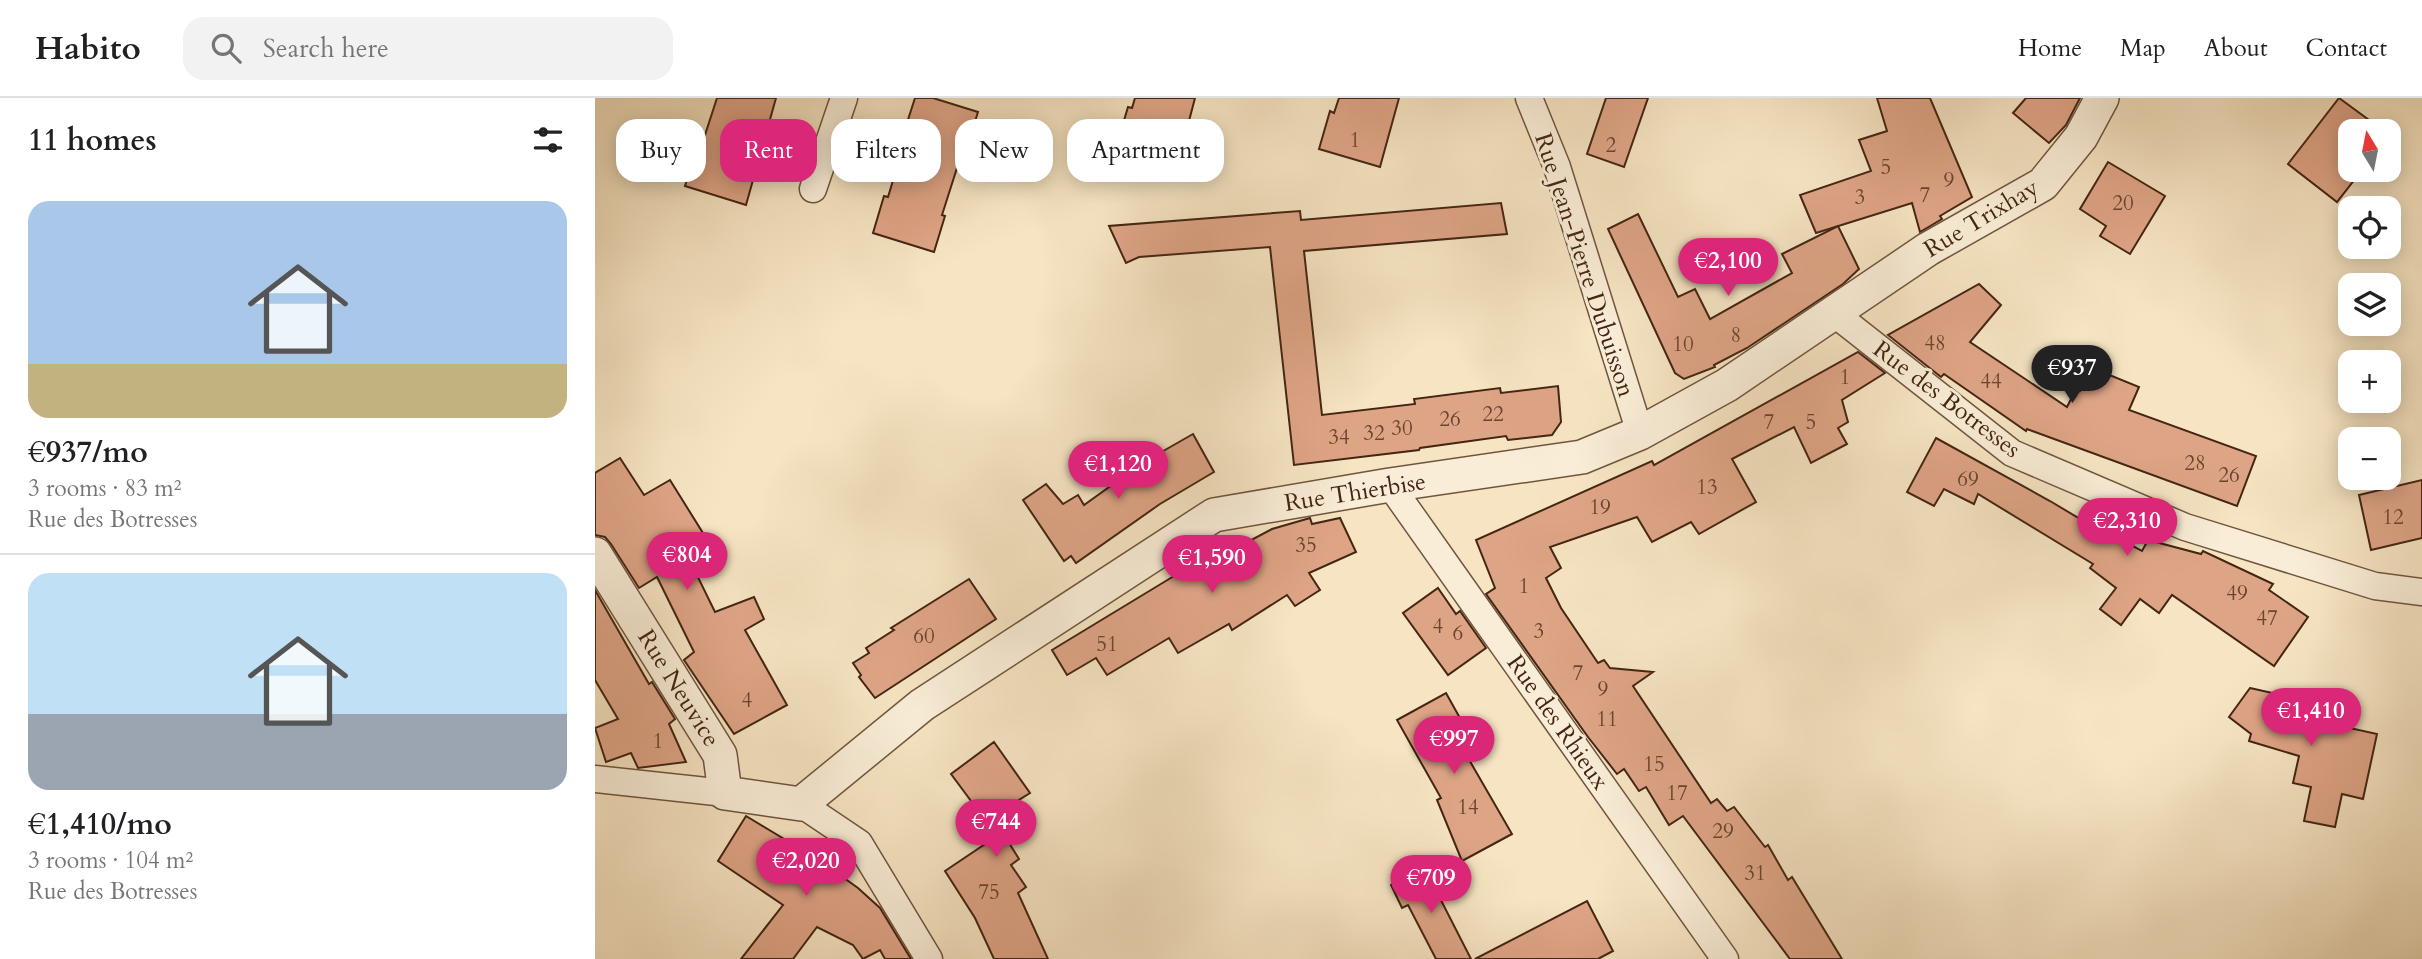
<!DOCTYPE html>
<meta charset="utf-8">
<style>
body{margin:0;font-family:Cardo,serif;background:#f2f2f2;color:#202124;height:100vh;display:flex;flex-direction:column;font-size:26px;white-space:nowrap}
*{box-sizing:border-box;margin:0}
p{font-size:23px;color:#757577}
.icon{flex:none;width:38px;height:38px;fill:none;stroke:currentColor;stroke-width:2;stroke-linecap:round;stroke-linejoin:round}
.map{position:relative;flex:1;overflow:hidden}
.side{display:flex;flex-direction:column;background:#fff;width:595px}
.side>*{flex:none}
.hud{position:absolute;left:21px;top:21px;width:665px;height:63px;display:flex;gap:14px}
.needle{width:46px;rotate:350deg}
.buttons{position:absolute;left:1743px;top:21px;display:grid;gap:14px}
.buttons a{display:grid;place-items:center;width:63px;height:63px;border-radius:14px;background:#fff;box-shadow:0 4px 18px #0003;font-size:35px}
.price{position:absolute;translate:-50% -60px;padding:0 16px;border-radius:24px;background:#db2777;color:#fff;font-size:23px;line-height:46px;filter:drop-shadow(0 2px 4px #0008)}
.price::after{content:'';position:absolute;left:50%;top:42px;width:21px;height:16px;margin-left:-10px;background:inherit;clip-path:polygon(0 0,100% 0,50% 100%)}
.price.current{background:#222;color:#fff}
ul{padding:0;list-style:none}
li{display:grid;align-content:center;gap:14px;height:371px;padding:0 28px}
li+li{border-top:2px solid #e0e0e0}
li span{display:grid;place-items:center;height:217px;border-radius:21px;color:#555}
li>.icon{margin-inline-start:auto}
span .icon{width:126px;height:126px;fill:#fffc;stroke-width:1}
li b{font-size:30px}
h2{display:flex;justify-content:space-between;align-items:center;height:84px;padding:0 28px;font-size:30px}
.pill{padding:0 24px;border-radius:21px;background:#fff;box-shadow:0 4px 18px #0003;font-size:24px;line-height:63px}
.pill.current{background:#db2777;color:#fff}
header{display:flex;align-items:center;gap:42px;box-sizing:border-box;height:98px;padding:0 35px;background:#fff;border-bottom:2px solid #e0e0e0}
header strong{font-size:33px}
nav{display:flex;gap:38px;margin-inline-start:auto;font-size:24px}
.search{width:490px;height:63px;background:#f2f2f2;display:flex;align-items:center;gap:18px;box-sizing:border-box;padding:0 24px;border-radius:21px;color:#757577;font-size:26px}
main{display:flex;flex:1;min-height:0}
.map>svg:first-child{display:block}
.building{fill:#dea486;stroke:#442512;stroke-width:2}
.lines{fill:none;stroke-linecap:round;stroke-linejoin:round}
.minor-casing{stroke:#70553e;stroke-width:29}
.tertiary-casing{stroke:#70553e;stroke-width:36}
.minor{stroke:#f9edd7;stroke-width:26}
.tertiary{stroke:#f9edd7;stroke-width:33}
.labels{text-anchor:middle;stroke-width:6;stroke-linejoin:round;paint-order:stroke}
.number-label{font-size:21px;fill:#6a452f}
.street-label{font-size:24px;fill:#442512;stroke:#f9edd7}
</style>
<header>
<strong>Habito</strong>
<div class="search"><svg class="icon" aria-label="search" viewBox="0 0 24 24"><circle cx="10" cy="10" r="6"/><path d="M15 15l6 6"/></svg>Search here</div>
<nav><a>Home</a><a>Map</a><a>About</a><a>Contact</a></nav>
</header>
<main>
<section class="side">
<h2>11 homes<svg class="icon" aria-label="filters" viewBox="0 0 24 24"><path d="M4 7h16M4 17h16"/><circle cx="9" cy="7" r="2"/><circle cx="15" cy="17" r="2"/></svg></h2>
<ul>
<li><span style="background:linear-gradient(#a9c7e8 75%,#c2b280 0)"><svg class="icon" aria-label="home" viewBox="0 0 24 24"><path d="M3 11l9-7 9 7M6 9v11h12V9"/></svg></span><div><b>€937/mo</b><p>3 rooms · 83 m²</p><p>Rue des Botresses</p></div></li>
<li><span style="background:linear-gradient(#bfe0f5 65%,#9aa5b1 0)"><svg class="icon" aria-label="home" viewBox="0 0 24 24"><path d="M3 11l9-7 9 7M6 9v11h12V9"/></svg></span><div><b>€1,410/mo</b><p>3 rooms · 104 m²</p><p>Rue des Botresses</p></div></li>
</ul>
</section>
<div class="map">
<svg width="1827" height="861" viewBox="0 0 1827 861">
<rect width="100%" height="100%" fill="#f6e4c2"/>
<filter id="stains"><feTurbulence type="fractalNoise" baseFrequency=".00286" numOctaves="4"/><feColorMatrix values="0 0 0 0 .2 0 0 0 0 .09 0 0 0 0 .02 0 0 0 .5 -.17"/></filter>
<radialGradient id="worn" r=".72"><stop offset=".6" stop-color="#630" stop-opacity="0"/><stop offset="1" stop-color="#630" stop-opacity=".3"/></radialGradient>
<!-- building -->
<g class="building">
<path d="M 122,0 L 181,0 L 151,107 L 90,88 L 105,39 L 109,40 Z"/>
<path d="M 320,0 L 338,0 L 383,14 L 372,49 L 369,48 L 347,117 L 350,118 L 339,154 L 278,135 L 289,98 L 293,99 L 313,33 L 310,31 Z"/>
<path d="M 540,0 L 600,0 L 583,65 L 522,46 L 533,9 L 537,10 Z"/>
<path d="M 744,0 L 804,0 L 785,69 L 724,51 L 735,13 L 739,15 Z"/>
<path d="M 1011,0 L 1053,0 L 1029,69 L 992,56 Z"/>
<path d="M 1282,0 L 1335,0 L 1377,99 L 1345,118 L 1347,121 L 1325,134 L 1317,105 L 1221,135 L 1205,97 L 1276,73 L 1264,42 L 1292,33 Z"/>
<path d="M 1431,0 L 1485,0 L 1471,27 L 1454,45 L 1418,15 Z"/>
<path d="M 1744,0 L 1789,33 L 1755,33 L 1755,72 L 1767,72 L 1742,104 L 1693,66 Z"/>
<path d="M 1513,64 L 1570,98 L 1535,156 L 1505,138 L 1511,128 L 1485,111 Z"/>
<path d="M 906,105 L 912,136 L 709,153 L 727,317 L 820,306 L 819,301 L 905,290 L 906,295 L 963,288 L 966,324 L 957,337 L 913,342 L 911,338 L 825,350 L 824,352 L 699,367 L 675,149 L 544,159 L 531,165 L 514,128 L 705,113 L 706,122 Z"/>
<path d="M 1043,116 L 1083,199 L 1100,191 L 1115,221 L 1197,175 L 1187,156 L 1243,128 L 1264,171 L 1248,186 L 1152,250 L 1119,267 L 1120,269 L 1089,281 L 1080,275 L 1013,131 Z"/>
<path d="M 1384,186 L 1406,207 L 1375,244 L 1472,309 L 1481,291 L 1485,293 L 1495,269 L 1544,289 L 1534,312 L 1661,358 L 1642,408 L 1432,331 L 1431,333 L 1349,276 L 1346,279 L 1293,237 Z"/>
<path d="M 1263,254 L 1290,275 L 1247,302 L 1253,324 L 1243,330 L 1252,346 L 1216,365 L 1199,329 L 1137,361 L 1161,404 L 1104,436 L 1096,424 L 1057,444 L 1042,419 L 955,449 L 966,470 L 951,480 L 966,510 L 1003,565 L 1009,562 L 1015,570 L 1058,574 L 1038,588 L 1116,705 L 1122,701 L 1132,713 L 1139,709 L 1170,749 L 1173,747 L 1193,782 L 1197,779 L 1247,861 L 1195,861 L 1088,718 L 1074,727 L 1051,689 L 1044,693 L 1029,671 L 1022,676 L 993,639 L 891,496 L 900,490 L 881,442 L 1057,363 L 1059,367 Z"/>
<path d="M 598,336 L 619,374 L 565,406 L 481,465 L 476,458 L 469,463 L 428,402 L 451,386 L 468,406 L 483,397 L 489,407 L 549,364 Z"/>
<path d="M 1341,340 L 1455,403 L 1517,440 L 1519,438 L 1547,453 L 1553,442 L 1606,456 L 1608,453 L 1678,486 L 1674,492 L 1713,519 L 1679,568 L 1577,497 L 1564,515 L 1545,501 L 1526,527 L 1505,511 L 1521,490 L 1495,470 L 1498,466 L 1383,396 L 1379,406 L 1349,391 L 1339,408 L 1312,394 Z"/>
<path d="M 25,360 L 49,397 L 75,382 L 116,448 L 94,461 L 120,514 L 159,499 L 169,521 L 150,532 L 192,607 L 139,636 L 89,562 L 99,554 L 62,479 L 44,490 L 16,446 L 10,439 L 0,437 L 0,375 Z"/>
<path d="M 1827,382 L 1827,440 L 1776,452 L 1764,397 Z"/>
<path d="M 715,420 L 717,426 L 745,420 L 761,454 L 714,475 L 725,492 L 700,508 L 692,497 L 637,532 L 634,526 L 583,555 L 574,540 L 512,577 L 501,560 L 472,577 L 457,552 L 579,478 L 574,469 L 607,450 L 615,464 L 677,431 Z"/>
<path d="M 374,481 L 401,521 L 280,600 L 264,579 L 266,577 L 258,565 L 274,555 L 271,550 L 299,532 L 296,530 Z"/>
<path d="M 843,490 L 861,516 L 865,513 L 891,550 L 853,577 L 808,515 Z"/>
<path d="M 0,492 L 54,586 L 57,584 L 80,621 L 74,626 L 91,664 L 43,670 L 36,655 L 11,664 L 0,630 L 23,621 L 0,582 Z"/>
<path d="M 1655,590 L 1735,608 L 1732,625 L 1782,636 L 1768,701 L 1747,696 L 1740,729 L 1709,723 L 1716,689 L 1698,685 L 1704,658 L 1654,643 L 1656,636 L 1634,619 Z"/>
<path d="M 851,595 L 880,647 L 869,653 L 917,736 L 867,763 L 842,702 L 846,700 L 802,622 Z"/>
<path d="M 399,644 L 435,695 L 419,705 L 433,725 L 411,740 L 424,761 L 416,767 L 431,789 L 423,795 L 453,861 L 399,861 L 380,820 L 350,773 L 402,738 L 356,676 Z"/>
<path d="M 151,718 L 224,762 L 263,790 L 285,810 L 316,861 L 290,861 L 285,852 L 268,861 L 258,847 L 222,829 L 198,861 L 146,861 L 188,807 L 123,763 Z"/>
<path d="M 829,769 L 876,861 L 841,861 L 813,807 L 807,810 L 796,787 Z"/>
<path d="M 992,803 L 1018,853 L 1003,861 L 880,861 Z"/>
</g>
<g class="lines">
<defs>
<g id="minor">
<path d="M 934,0 L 962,69 L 1045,335"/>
<path d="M 218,91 L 249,0"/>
<path d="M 1240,216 L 1417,355 L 1590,429 L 1780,488 L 1827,494"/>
<path d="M 795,387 L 1130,861"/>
<path d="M 0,681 L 130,695"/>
<path d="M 206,706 L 264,745 L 334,861"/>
</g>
<path id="tertiary" d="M 0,456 L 125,657 L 130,695 L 206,706 L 327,607 L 619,417 L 795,387 L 987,359 L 1045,335 L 1132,287 L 1333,151 L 1448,86 L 1486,39 L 1507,0"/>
</defs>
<!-- minor casing -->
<use href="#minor" class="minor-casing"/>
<!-- tertiary casing -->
<use href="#tertiary" class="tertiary-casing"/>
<!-- minor -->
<use href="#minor" class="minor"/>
<!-- tertiary -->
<use href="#tertiary" class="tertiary"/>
</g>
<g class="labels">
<!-- number labels -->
<g class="number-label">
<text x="760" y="49">1</text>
<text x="1016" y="54">2</text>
<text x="1291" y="76">5</text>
<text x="1354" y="89">9</text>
<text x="1330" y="104">7</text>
<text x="1265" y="106">3</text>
<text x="1528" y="112">20</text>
<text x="1141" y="244">8</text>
<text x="1340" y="252">48</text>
<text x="1088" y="253">10</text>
<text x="1250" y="286">1</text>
<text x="1396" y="290">44</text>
<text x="898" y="323">22</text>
<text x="855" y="328">26</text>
<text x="1174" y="331">7</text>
<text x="1216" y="331">5</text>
<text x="807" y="337">30</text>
<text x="779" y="342">32</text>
<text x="744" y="346">34</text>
<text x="1600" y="372">28</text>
<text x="1634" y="384">26</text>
<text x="1373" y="388">69</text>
<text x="1112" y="396">13</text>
<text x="1005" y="416">19</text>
<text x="1798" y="426">12</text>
<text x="711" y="454">35</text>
<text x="929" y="495">1</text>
<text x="1642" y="502">49</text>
<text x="1672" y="527">47</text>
<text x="843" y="535">4</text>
<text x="944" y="540">3</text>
<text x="863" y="542">6</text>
<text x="329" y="545">60</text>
<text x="512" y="553">51</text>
<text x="983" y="582">7</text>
<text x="1008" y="598">9</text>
<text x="152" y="609">4</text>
<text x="1012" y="628">11</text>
<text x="63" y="650">1</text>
<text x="1059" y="673">15</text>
<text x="1082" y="702">17</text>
<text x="873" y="716">14</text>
<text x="1128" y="740">29</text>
<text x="1160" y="782">31</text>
<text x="394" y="801">75</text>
</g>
<!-- street labels -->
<g class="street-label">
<text transform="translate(1386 120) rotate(-31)" y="8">Rue Trixhay</text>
<text transform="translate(990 167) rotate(72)" y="8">Rue Jean-Pierre Dubuisson</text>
<text transform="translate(1352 301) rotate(37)" y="8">Rue des Botresses</text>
<text transform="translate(760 394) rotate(-9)" y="8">Rue Thierbise</text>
<text transform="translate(84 590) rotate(58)" y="8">Rue Neuvice</text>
<text transform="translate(963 624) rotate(55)" y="8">Rue des Rhieux</text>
</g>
</g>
<rect width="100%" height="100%" filter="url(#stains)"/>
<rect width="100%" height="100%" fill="url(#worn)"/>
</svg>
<div class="buttons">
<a><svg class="needle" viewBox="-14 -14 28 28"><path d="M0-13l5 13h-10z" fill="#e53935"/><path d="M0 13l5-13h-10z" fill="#757577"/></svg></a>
<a><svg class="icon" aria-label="locate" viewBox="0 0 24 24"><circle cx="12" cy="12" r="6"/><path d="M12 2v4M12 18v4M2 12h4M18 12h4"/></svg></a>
<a><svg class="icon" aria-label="layers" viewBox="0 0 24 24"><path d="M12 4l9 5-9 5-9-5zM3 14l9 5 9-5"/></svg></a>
<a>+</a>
<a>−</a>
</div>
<b class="price" style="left:1133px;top:200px">€2,100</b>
<b class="price current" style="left:1477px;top:307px">€937</b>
<b class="price" style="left:523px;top:403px">€1,120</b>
<b class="price" style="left:1532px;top:460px">€2,310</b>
<b class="price" style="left:92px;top:494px">€804</b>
<b class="price" style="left:617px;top:497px">€1,590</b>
<b class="price" style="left:1716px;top:650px">€1,410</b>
<b class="price" style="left:859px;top:678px">€997</b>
<b class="price" style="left:401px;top:761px">€744</b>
<b class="price" style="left:211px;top:800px">€2,020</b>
<b class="price" style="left:836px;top:817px">€709</b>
<div class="hud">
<a class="pill">Buy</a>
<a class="pill current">Rent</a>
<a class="pill">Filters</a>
<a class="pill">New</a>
<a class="pill">Apartment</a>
</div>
</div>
</main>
